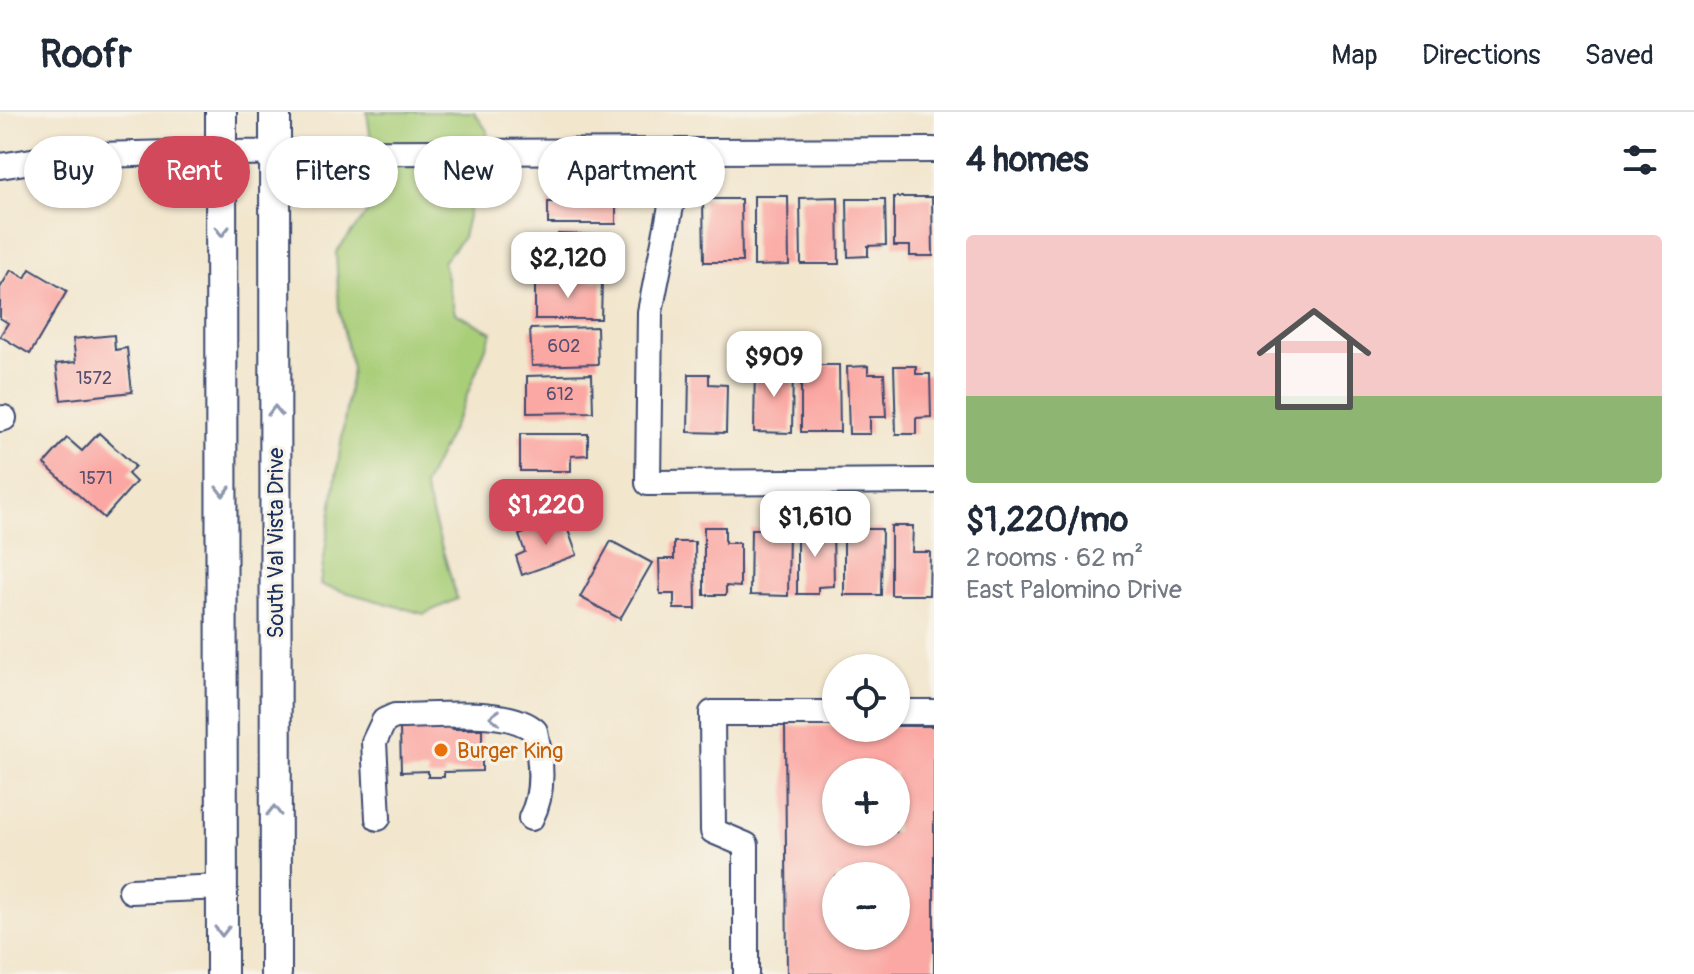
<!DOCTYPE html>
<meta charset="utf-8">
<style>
body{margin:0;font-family:Pangolin,sans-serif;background:#f6f6f7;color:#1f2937;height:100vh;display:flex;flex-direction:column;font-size:30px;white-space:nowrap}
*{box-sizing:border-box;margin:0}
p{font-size:26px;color:#747a83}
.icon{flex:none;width:44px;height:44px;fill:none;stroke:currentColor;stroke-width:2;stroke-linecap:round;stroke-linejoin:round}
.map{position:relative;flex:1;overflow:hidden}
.panel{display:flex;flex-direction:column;background:#fff;width:760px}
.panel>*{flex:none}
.hud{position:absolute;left:24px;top:24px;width:760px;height:72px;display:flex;gap:16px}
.controls{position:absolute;left:822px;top:542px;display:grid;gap:16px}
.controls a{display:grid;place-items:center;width:88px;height:88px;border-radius:50%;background:#fff;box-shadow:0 2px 6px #0004;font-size:40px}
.price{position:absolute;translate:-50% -68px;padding:0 18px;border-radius:16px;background:#fff;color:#222;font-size:26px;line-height:52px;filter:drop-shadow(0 2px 4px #0008)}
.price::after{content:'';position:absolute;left:50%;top:48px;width:24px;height:18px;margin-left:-12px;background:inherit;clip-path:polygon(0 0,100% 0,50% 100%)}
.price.on{background:#d1495b;color:#fff}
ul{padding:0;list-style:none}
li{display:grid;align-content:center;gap:16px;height:424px;padding:0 32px}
li span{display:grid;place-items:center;height:248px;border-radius:8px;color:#555}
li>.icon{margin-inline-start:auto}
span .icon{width:144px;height:144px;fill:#fffc;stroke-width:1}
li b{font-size:34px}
h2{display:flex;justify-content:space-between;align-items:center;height:96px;padding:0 32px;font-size:34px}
.tag{padding:0 28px;border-radius:36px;background:#fff;box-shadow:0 2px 6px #0004;font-size:28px;line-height:72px}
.tag.on{background:#d1495b;color:#fff}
header{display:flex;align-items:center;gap:48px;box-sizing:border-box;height:112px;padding:0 40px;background:#fff;border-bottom:2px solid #e0e1e3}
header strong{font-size:38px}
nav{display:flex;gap:44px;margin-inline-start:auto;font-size:28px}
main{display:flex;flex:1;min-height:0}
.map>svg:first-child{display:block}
.green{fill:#a9ce78;stroke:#627e6b;stroke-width:2}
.building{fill:#fba7a3;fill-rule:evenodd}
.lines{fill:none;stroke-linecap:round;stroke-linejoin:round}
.minor-casing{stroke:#3b4a6f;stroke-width:28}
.major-casing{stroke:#3b4a6f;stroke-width:34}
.minor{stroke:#fff;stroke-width:24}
.major{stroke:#fff;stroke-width:30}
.oneway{stroke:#8d97ae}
.food-dot{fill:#e8710a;stroke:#f7f3e8;stroke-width:3}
.labels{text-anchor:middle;stroke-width:6;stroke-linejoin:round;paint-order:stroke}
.number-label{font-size:18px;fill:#534d6f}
.street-label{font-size:22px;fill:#1b2f5e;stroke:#f7f3e8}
.food-label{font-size:22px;fill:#c56008;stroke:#f7f3e8;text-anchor:start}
</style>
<header>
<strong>Roofr</strong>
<nav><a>Map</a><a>Directions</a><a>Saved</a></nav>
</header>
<main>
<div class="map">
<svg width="934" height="862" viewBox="0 0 934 862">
<rect width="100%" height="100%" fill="#f7f3e8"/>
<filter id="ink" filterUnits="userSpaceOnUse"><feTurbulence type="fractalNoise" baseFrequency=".0125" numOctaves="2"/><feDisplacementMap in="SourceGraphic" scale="16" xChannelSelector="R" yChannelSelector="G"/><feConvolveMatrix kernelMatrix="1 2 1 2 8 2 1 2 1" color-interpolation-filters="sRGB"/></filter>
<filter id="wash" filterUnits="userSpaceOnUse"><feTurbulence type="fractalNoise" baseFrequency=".006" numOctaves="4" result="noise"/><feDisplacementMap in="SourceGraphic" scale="32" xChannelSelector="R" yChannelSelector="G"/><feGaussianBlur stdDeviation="1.8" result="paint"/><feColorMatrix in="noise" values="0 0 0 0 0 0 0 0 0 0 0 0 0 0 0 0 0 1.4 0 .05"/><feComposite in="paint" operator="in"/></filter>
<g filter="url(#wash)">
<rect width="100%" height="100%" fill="#f2e6cd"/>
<!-- green -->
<path class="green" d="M 367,0 L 474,0 L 488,20 L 463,125 L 443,150 L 455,201 L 492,220 L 461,298 L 424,374 L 457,487 L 424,502 L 320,473 L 352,257 L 339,197 L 336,140 L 379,86 Z"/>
<g id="blocks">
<!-- building -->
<g class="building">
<path d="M 598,75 L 598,91 L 616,91 L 616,112 L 548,112 L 548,90 L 557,90 L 556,76 Z"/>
<path d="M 754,84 L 788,84 L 789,153 L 754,154 Z"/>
<path d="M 838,85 L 839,152 L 801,152 L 800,86 Z"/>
<path d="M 894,85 L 932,85 L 933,144 L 910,144 L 910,134 L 894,134 Z"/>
<path d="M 703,87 L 741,87 L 742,150 L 704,150 Z"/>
<path d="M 847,87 L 885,87 L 886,133 L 868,134 L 868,144 L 848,145 Z"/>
<path d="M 558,122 L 598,123 L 597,137 L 607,137 L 606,160 L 541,159 L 541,134 L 558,135 Z"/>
<path d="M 30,157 L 67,179 L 30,242 L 0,224 L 8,211 L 0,206 L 0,176 L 11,158 L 25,166 Z"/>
<path d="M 535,169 L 602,169 L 601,207 L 535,207 Z"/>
<path d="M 597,215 L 598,252 L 532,254 L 530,217 Z"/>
<path d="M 114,223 L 115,238 L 127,236 L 132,280 L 61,288 L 56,252 L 76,250 L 73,227 Z"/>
<path d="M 755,253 L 793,254 L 792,321 L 754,320 Z"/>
<path d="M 801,253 L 839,253 L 840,320 L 801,320 Z"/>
<path d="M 868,254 L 868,262 L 884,262 L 886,305 L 870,305 L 870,322 L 849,322 L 847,255 Z"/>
<path d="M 894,254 L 916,254 L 916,262 L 930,262 L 931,305 L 916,306 L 916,322 L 896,322 Z"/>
<path d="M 592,262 L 593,300 L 527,301 L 527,264 Z"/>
<path d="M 689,262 L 709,262 L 709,272 L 727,273 L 726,321 L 688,320 Z"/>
<path d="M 99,321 L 135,354 L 128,362 L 136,370 L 104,406 L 44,352 L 67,326 L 82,339 Z"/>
<path d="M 520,322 L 588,322 L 588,343 L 571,344 L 571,359 L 520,359 Z"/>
<path d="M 564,407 L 577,443 L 522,463 L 516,444 L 525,440 L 519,423 Z"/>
<path d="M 833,414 L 834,474 L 818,475 L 818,482 L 797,482 L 797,415 Z"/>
<path d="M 891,414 L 913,414 L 912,440 L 930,440 L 929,483 L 891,483 Z"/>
<path d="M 704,415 L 725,415 L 725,431 L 740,431 L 740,475 L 726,474 L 726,483 L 704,483 Z"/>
<path d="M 751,417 L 789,417 L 788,484 L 750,483 Z"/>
<path d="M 844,417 L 882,417 L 881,483 L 844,483 Z"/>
<path d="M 611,429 L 652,451 L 620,507 L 580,485 Z"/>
<path d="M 674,430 L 695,430 L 696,497 L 674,497 L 674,482 L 660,482 L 659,447 L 674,447 Z"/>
<path d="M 453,611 L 453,617 L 482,617 L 482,659 L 444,660 L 444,665 L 428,665 L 428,659 L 401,660 L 400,615 Z"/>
<path d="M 785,614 L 934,614 L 934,862 L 787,862 ZM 836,660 L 896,660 L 896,720 L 836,720 ZM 836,764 L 896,764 L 896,824 L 836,824 Z"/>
</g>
</g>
</g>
<g filter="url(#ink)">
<use href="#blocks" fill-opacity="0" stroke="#3b4a6f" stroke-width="2"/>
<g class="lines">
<defs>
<g id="minor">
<path d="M 682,39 L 650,200 L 648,371 L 934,369"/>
<path d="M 0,54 L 63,44 L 171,41 L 934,38"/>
<path d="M 0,307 L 4,306"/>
<path d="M 896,600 L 934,600"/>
<path d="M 378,706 L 374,630 L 384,609 L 395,604 C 431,605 508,594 535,619 C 541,647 545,680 531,706"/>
<path d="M 131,779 L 222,775"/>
<path d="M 746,862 L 746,733 L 713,719 L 712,601 L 836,601"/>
</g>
<g id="major">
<path d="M 221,0 L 222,862"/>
<path d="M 275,0 L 276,862"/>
</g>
</defs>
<!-- minor casing -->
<use href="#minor" class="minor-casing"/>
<!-- major casing -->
<use href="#major" class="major-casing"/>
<!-- minor -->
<use href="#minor" class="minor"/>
<!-- major -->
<use href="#major" class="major"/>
</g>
<!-- one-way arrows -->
<defs><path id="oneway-chevron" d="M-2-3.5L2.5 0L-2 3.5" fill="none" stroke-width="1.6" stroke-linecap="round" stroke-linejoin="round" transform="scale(2)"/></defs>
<g class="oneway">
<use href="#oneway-chevron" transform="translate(222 119) rotate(90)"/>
<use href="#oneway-chevron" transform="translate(275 299) rotate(-90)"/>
<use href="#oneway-chevron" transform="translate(223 379) rotate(90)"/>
<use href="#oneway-chevron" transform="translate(495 605) rotate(-178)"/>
<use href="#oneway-chevron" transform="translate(274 699) rotate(-89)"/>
<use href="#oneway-chevron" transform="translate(222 819) rotate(90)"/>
</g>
</g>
<!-- markers -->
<circle class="food-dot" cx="441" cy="638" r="8"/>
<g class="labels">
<!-- number labels -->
<g class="number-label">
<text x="564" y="240">602</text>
<text x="94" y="272">1572</text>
<text x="560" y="288">612</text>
<text x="96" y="372">1571</text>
</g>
<!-- street labels -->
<g class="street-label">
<text transform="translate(275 431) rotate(-90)" y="8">South Val Vista Drive</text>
</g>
<!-- food labels -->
<g class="food-label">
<text x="457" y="646">Burger King</text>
</g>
</g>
</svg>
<div class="controls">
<a><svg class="icon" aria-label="locate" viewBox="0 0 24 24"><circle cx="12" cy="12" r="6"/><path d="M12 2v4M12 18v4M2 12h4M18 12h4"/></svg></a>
<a>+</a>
<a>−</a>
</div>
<b class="price" style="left:568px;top:188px">$2,120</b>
<b class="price" style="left:774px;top:287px">$909</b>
<b class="price on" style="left:546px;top:435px">$1,220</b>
<b class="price" style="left:815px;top:447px">$1,610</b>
<div class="hud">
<a class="tag">Buy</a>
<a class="tag on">Rent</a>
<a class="tag">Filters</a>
<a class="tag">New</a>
<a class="tag">Apartment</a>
</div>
</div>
<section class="panel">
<h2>4 homes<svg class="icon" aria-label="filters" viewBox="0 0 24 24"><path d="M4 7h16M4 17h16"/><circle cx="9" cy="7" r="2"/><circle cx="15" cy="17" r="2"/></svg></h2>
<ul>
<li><span style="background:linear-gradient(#f6c9c9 65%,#8fb573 0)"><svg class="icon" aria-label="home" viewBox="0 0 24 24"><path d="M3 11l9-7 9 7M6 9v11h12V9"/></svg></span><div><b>$1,220/mo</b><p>2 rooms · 62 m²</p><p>East Palomino Drive</p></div></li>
</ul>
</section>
</main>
